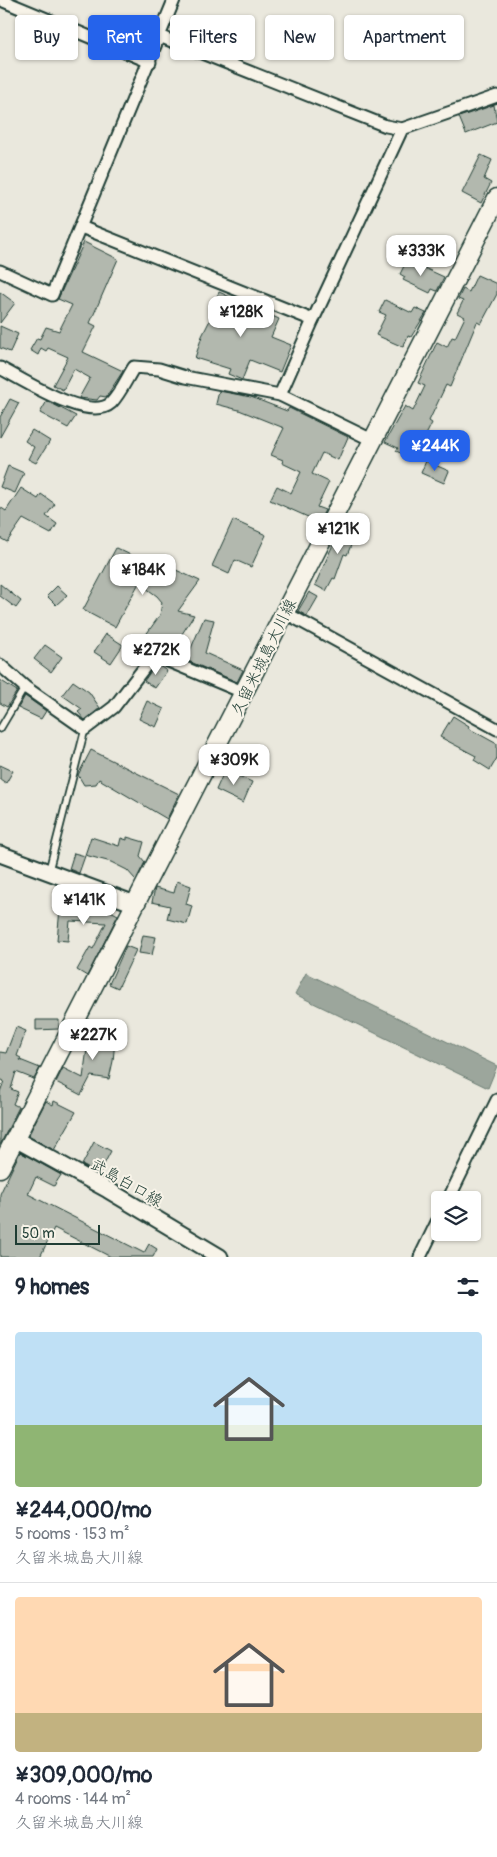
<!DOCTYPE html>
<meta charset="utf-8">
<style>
body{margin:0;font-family:Pangolin,"Klee One",sans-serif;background:#f2f2f3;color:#1f2937;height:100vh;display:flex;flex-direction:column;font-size:19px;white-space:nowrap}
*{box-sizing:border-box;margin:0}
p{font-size:16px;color:#747a83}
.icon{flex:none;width:28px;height:28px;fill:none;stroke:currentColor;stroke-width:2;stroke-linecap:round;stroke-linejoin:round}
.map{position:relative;height:1257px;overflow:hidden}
.sheet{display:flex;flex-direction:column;background:#fff;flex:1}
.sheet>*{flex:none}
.hud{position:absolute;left:15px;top:15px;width:468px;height:45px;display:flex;gap:10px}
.fabs{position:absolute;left:431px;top:1191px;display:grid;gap:10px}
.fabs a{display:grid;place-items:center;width:50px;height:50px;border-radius:5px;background:#fff;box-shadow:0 1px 4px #0004;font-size:25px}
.scale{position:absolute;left:15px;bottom:12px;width:85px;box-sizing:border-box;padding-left:5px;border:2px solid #1f3d34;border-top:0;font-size:14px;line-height:18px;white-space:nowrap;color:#1f3d34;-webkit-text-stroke:4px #f7f3e8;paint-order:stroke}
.price{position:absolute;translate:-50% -42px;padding:0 11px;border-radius:10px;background:#fff;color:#222;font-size:16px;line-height:32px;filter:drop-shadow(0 1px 2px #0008)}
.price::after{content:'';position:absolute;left:50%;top:30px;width:15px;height:11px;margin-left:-8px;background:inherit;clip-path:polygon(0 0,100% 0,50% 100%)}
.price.on{background:#2563eb;color:#fff}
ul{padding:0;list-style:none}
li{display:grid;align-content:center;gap:10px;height:265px;padding:0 15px}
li+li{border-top:1px solid #e0e1e3}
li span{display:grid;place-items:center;height:155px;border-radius:5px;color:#555}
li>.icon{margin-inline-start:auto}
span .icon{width:90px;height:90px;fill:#fffc;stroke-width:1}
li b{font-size:21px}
h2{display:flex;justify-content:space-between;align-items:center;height:60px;padding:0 15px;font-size:21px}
.tag{padding:0 18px;border-radius:5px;background:#fff;box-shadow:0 1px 4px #0004;font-size:18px;line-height:45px}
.tag.on{background:#2563eb;color:#fff}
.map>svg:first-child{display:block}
.water{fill:#9ca69c;stroke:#6a7c72}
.building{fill:#b2b8ae;stroke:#1f3d34}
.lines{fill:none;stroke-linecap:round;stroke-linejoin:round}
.lane-casing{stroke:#1f3d34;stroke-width:9}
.street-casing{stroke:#1f3d34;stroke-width:15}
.secondary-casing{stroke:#1f3d34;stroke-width:19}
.primary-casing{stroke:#1f3d34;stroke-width:21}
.lane{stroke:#f7f3e8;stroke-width:5.5}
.street{stroke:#f7f3e8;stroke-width:11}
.secondary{stroke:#f7f3e8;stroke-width:15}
.primary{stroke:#f7f3e8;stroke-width:18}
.labels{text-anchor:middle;stroke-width:4;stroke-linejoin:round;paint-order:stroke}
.street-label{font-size:16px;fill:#1f3d34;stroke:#f7f3e8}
</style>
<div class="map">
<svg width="497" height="1257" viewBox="0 0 497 1257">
<rect width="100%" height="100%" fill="#eae8dd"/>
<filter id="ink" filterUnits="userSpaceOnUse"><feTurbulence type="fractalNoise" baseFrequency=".02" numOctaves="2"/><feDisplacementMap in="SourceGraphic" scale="10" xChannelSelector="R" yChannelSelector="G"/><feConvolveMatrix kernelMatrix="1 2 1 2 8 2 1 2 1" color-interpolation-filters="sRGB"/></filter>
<g filter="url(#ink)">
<!-- water -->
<path class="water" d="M 306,973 L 497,1066 L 488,1088 L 295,994 Z"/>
<!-- building -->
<g class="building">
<path d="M 494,105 L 497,122 L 466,134 L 459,117 Z"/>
<path d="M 481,155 L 492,160 L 484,179 L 491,183 L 481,203 L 462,193 Z"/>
<path d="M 84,242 L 118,259 L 90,323 L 96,326 L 83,352 L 123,371 L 106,397 L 100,396 L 97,400 L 79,398 L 90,378 L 74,369 L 63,390 L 53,385 L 68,357 L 48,348 L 46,351 L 41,348 L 38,355 L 30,350 L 37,338 L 40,339 L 46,327 L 59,331 L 72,305 L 58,299 Z"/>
<path d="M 407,260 L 444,277 L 437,291 L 432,289 L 430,293 L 403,280 L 405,277 L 400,274 Z"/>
<path d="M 477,275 L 497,284 L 497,294 L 481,324 L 477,322 L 450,387 L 446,385 L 429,421 L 432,423 L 414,459 L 396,451 L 398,448 L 385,442 L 405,406 L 413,411 L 425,386 L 418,383 L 437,342 L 447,347 L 452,337 L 455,338 L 465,317 L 457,313 L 463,301 L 458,299 L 463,289 L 469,292 Z"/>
<path d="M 0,292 L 15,303 L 0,323 Z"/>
<path d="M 219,292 L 279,319 L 271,337 L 291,345 L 280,372 L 250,360 L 242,380 L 228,374 L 230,369 L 195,358 L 202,336 L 215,310 L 212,308 Z"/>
<path d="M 385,300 L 412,313 L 415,308 L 426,313 L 411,337 L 408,336 L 403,347 L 376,335 L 386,315 L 379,312 Z"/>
<path d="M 0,326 L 18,334 L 10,352 L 0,348 Z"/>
<path d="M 219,391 L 251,397 L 287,411 L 289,408 L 348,437 L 338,460 L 322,453 L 312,474 L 329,482 L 317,507 L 325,510 L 319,522 L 270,500 L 277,486 L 291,493 L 301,472 L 282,463 L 283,460 L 271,455 L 284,428 L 239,410 L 216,404 Z"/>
<path d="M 10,399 L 19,403 L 0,437 L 0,417 Z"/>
<path d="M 47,401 L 76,416 L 68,428 L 40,413 Z"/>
<path d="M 32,430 L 50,441 L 36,463 L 28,459 L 34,447 L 25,441 Z"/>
<path d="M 426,461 L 449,471 L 444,483 L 421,473 Z"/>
<path d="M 8,466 L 24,473 L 15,493 L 0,487 Z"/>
<path d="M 21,488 L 38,499 L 41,494 L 55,504 L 46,516 L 57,524 L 51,534 L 23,519 L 7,542 L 0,538 L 0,507 L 6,511 Z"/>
<path d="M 233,520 L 266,535 L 251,567 L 235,560 L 229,574 L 212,566 Z"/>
<path d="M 350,520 L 364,527 L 358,540 L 354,538 L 347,555 L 344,554 L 335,579 L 333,578 L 326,591 L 315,585 L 336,538 L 341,540 Z"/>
<path d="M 116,548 L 162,570 L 176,570 L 200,581 L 178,611 L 194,615 L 170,653 L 160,649 L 161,647 L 145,636 L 160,615 L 162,602 L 157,596 L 139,583 L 115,627 L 83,610 Z"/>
<path d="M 0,584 L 21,601 L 16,608 L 0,596 Z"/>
<path d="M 57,586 L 67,595 L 56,605 L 47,596 Z"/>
<path d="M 309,592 L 318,597 L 307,616 L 298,611 Z"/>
<path d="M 204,618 L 214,620 L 205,653 L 243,670 L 237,682 L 186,660 Z"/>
<path d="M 106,634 L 123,645 L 111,663 L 94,652 Z"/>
<path d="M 45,645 L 62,657 L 51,672 L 34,659 Z"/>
<path d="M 156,664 L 167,671 L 155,688 L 144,681 Z"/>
<path d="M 0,680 L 17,691 L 7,707 L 0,703 Z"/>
<path d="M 73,681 L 89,692 L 100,708 L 85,720 L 78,712 L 82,709 L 62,695 Z"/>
<path d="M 25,696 L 46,711 L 41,719 L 18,708 Z"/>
<path d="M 147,701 L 164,709 L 156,727 L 139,719 Z"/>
<path d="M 453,716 L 469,726 L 468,728 L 497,744 L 497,758 L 490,770 L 474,760 L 476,756 L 440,737 Z"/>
<path d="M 91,750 L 179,794 L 167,819 L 99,779 L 96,784 L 84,785 L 78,775 Z"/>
<path d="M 0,765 L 13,771 L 6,783 L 0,779 Z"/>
<path d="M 230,772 L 252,782 L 243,803 L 216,790 L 223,774 Z"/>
<path d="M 91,837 L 119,846 L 121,838 L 127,840 L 127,837 L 144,842 L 140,856 L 145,862 L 138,876 L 135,879 L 127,870 L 111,862 L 85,855 Z"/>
<path d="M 74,853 L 85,856 L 79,873 L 69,869 Z"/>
<path d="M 177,881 L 191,886 L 186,904 L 192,906 L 187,924 L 167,919 L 170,906 L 152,902 L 155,888 L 174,893 Z"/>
<path d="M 75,892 L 86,896 L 85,910 L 104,911 L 105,908 L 118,915 L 87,976 L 77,970 L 90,947 L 93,949 L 106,923 L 70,921 L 68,941 L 57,940 L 61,899 L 75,901 Z"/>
<path d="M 143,935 L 156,937 L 152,955 L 139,953 Z"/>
<path d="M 126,946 L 136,950 L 118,988 L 109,984 Z"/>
<path d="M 36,1020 L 59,1020 L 59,1029 L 36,1030 Z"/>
<path d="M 16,1027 L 26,1031 L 17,1056 L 21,1058 L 20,1060 L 40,1068 L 34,1079 L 16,1072 L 11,1089 L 18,1092 L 13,1104 L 19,1107 L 0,1145 L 0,1092 L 4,1081 L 0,1079 L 0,1052 L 6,1053 Z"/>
<path d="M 90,1027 L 116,1031 L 113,1061 L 109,1079 L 91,1076 L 81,1095 L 56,1082 L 63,1068 L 83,1078 Z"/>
<path d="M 46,1101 L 53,1105 L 54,1101 L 76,1112 L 54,1150 L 28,1136 Z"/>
<path d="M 94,1142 L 111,1151 L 99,1174 L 82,1165 Z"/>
<path d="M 20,1152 L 61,1175 L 54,1186 L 36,1177 L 28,1194 L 144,1253 L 149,1244 L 157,1249 L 153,1257 L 111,1257 L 54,1228 L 40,1257 L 0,1257 L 0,1194 Z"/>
</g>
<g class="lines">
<defs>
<g id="lane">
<path d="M 0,729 L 25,687"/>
<path d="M 49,870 L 85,729"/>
</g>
<g id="street">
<path d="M 1,0 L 150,62"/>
<path d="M 159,36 L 386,126 L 402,129"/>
<path d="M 81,227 L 313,320 L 280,395"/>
<path d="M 0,271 L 52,295 L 174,0"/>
<path d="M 313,320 L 402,129 L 497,96"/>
<path d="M 0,368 C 22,379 89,423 111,403 C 120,394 127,378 134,367 L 159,369 L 185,377 L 280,395 L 372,440"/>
<path d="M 284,612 L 497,729"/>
<path d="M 0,665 L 25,687 L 85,729 L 114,707 L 154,655 L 245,693"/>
<path d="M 448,1200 L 497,1100"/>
<path d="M 420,1257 L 440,1216"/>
</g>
<g id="secondary">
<path d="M 0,854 L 135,904"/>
<path d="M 15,1139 L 108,1190 L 220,1257"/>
</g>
<path id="primary" d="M 0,1168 L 497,198"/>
</defs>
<!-- lane casing -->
<use href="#lane" class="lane-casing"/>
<!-- street casing -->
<use href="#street" class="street-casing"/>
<!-- secondary casing -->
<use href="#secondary" class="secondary-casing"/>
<!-- primary casing -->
<use href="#primary" class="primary-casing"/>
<!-- lane -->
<use href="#lane" class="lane"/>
<!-- street -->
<use href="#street" class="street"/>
<!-- secondary -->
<use href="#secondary" class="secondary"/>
<!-- primary -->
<use href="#primary" class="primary"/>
</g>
</g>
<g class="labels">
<!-- street labels -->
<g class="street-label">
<text transform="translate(263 657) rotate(-64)" y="6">久留米城島大川線</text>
<text transform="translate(127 1182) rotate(30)" y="6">武島白口線</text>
</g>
</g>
</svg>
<div class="fabs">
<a><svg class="icon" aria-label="layers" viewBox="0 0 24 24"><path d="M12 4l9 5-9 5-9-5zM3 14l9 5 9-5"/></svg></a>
</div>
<div class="scale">50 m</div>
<b class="price" style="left:421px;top:277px">¥333K</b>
<b class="price" style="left:241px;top:338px">¥128K</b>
<b class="price on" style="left:435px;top:472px">¥244K</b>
<b class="price" style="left:338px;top:555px">¥121K</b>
<b class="price" style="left:143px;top:596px">¥184K</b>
<b class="price" style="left:156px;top:676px">¥272K</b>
<b class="price" style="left:234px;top:786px">¥309K</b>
<b class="price" style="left:84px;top:926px">¥141K</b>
<b class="price" style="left:93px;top:1061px">¥227K</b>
<div class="hud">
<a class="tag">Buy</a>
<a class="tag on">Rent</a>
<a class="tag">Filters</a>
<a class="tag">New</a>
<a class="tag">Apartment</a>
</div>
</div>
<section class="sheet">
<h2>9 homes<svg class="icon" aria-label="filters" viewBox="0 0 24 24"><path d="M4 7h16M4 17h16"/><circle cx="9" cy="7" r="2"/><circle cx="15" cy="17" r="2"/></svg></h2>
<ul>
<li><span style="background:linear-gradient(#bfe0f5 60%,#8fb573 0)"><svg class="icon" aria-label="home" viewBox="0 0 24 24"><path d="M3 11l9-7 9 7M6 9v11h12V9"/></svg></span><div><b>¥244,000/mo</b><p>5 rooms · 153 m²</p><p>久留米城島大川線</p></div></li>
<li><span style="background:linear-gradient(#ffd9b3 75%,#c2b280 0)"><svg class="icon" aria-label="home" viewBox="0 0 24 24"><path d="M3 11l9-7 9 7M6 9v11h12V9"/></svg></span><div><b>¥309,000/mo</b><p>4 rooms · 144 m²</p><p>久留米城島大川線</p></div></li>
</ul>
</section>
